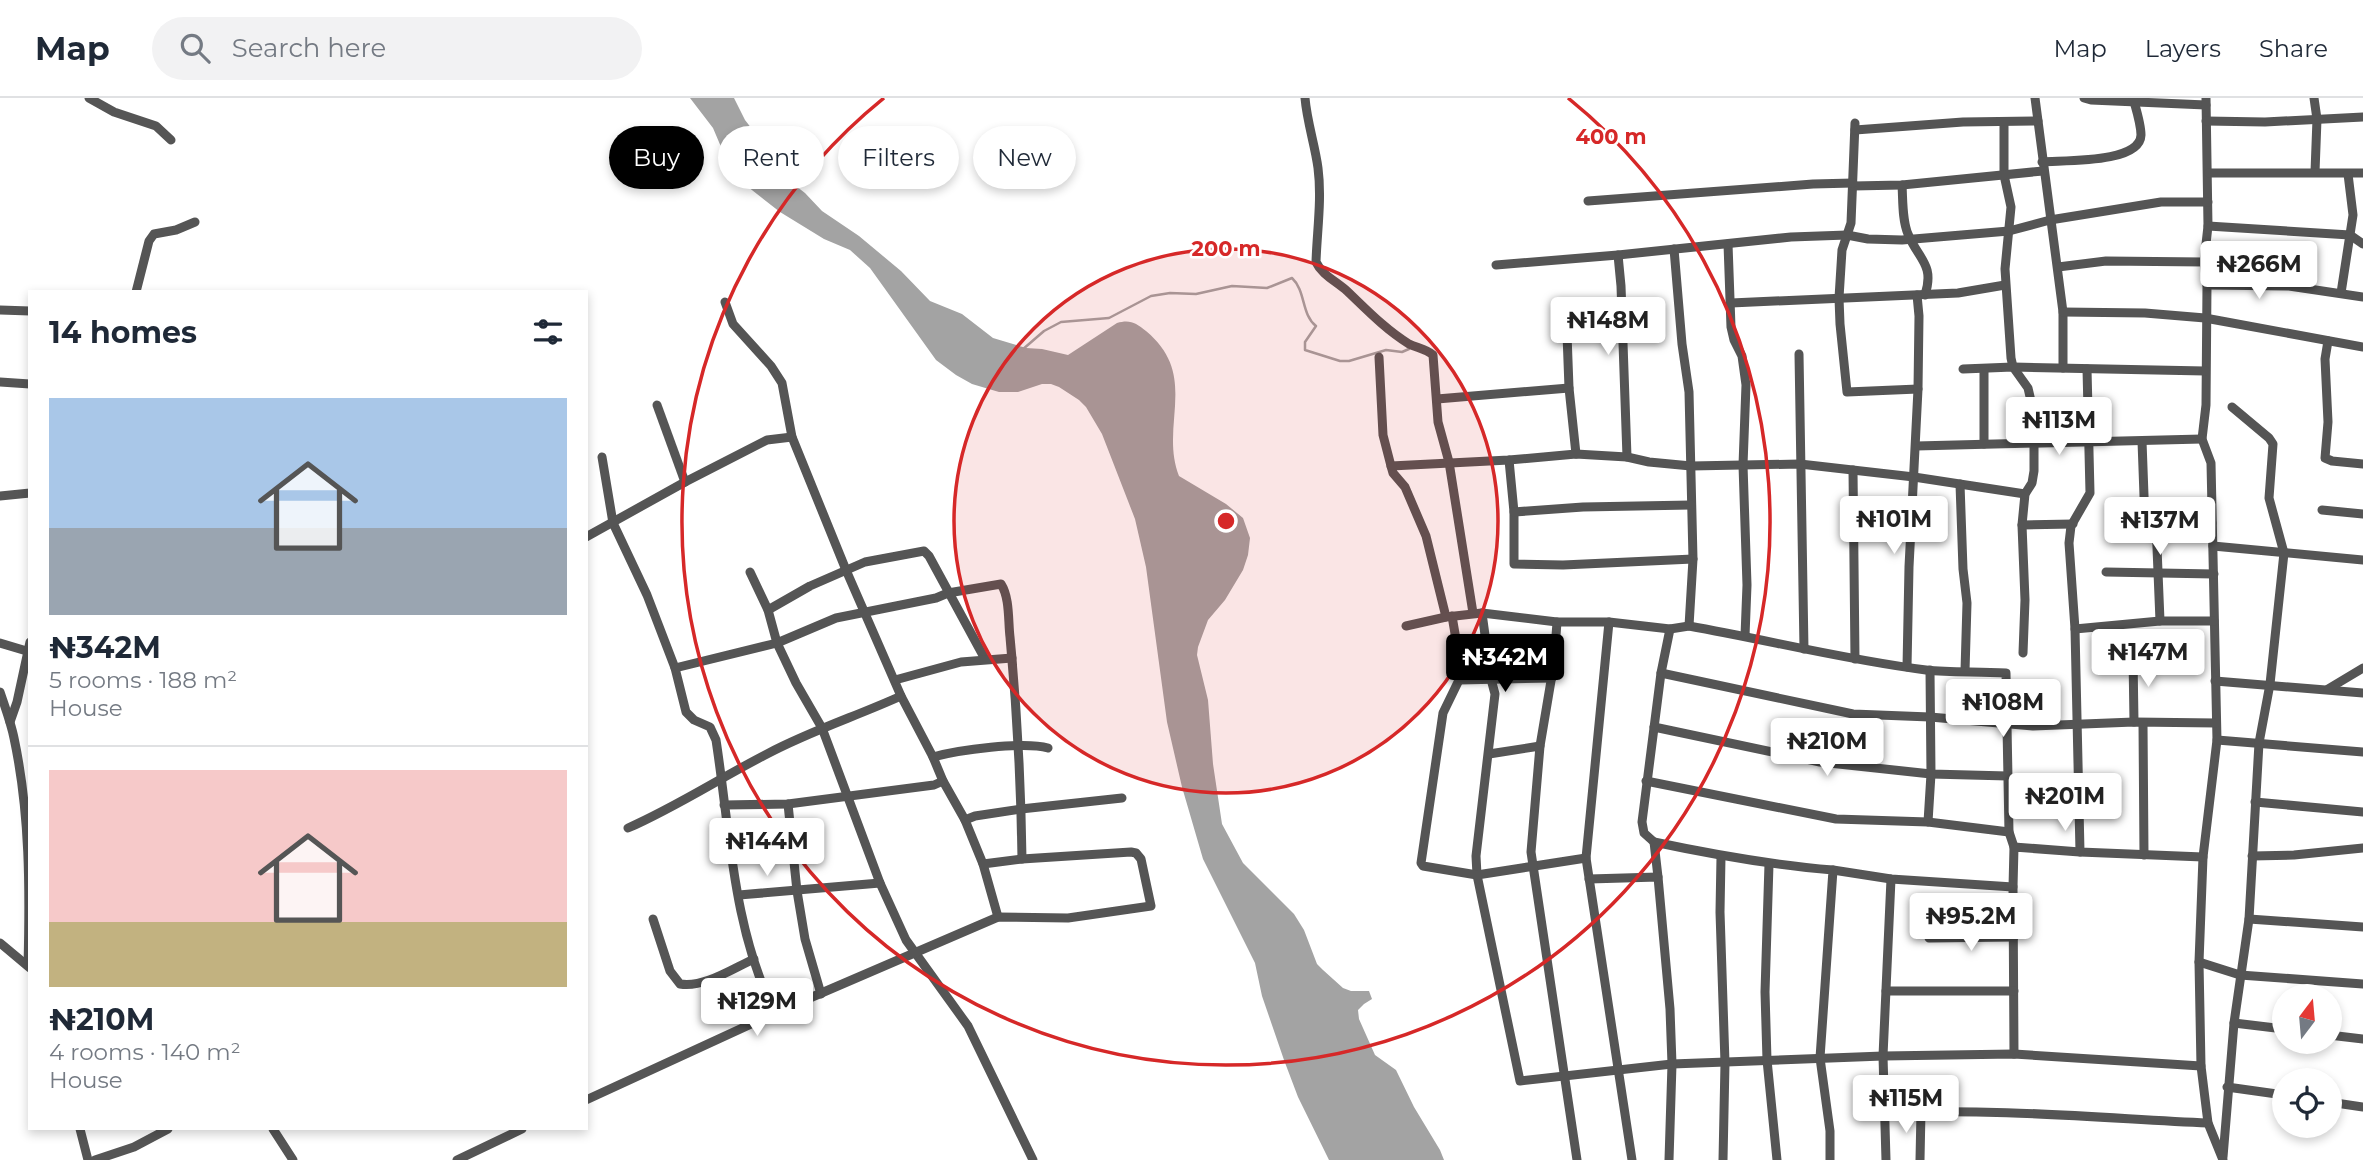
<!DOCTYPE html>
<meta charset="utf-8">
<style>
body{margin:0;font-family:Montserrat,sans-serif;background:#f2f2f3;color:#1f2937;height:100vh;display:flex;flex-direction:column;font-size:26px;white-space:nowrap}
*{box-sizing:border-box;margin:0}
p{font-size:23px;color:#747a83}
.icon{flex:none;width:38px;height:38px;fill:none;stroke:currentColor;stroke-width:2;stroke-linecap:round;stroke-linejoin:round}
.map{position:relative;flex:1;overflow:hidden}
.sheet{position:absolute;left:28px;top:192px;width:560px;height:840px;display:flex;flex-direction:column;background:#fff;border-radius:0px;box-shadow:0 4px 10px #0003}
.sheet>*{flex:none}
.guide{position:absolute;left:609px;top:28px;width:665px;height:63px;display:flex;gap:14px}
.needle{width:46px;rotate:16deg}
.buttons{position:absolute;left:2272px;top:886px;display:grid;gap:14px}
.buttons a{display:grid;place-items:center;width:70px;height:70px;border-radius:50%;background:#fff;box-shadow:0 4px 10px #0003;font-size:35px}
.price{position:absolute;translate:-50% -60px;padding:0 16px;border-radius:7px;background:#fff;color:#222;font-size:23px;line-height:46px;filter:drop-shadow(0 2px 4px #0008)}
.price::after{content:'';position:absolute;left:50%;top:42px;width:21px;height:16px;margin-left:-10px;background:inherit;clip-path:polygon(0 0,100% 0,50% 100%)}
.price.active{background:#000;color:#fff}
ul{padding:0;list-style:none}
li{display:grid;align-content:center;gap:14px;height:371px;padding:0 21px}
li+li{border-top:2px solid #e0e1e3}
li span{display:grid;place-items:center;height:217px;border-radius:0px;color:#555}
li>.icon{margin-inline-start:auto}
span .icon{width:126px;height:126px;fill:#fffc;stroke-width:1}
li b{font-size:30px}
h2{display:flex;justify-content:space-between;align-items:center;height:84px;padding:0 21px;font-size:30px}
.chip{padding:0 24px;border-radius:32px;background:#fff;box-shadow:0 4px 10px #0003;font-size:24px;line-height:63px}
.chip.active{background:#000;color:#fff}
header{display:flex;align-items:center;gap:42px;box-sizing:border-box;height:98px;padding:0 35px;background:#fff;border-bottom:2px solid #e0e1e3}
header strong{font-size:33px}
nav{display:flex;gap:38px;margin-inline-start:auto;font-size:24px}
.search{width:490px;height:63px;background:#f2f2f3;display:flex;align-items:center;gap:18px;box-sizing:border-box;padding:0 24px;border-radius:38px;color:#747a83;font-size:26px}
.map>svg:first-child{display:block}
.water{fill:#a3a3a3}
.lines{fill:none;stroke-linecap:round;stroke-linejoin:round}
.stream{stroke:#a3a3a3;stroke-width:2.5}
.minor{stroke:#555;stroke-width:9}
.ring{fill:none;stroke:#d62828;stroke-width:3.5}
.centre{fill:#d62828;stroke:#fff;stroke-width:3.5}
.ring-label{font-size:21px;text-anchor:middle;font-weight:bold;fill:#d62828;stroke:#fff;stroke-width:5;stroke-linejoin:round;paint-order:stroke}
</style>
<header>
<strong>Map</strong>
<div class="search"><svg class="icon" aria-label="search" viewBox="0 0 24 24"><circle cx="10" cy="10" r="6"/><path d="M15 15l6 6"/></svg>Search here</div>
<nav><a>Map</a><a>Layers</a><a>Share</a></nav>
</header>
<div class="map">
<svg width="2363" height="1062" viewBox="0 0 2363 1062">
<rect width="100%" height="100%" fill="#fff"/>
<!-- water -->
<path class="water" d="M 690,0 L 734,0 L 745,22 L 762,44 L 769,64 L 775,72 L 805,95 L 822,113 L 859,138 L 901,173 L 930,203 L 962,216 L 993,240 L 1026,250 L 1042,251 L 1068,257 L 1117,225 C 1130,221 1136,225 1146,233 C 1200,278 1159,327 1179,378 L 1226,406 L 1243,420 L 1250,440 L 1248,457 L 1243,472 L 1225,502 L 1208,522 L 1198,549 L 1197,557 L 1208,602 L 1213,666 L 1222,726 L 1243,765 L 1294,816 L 1304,832 L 1317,866 L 1323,872 L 1343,890 L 1351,893 L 1369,893 L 1372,901 L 1364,906 L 1358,912 L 1359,921 L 1375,957 L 1396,972 L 1414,1009 L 1440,1052 L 1444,1062 L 1329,1062 L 1298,999 L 1284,962 L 1262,898 L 1255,865 L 1203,761 L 1182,689 L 1167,624 L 1146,469 L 1135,421 L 1102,336 L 1086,309 L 1079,302 L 1059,289 L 1051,286 L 1042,286 L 1018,294 L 999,294 L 972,286 L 956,277 L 936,262 L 870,170 L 850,152 L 824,141 L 780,114 L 743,85 L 730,70 L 713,30 Z"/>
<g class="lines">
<!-- stream -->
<path class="stream" d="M 1022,252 L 1044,233 L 1061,224 L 1109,220 L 1151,198 L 1170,195 L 1196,196 L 1232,188 L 1267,190 L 1292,180 C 1306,193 1301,216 1316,228 L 1305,244 L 1305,252 L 1340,263 L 1349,263 L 1386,252 L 1402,254 L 1409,251"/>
<!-- minor -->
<g class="minor">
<path d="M 89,0 L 114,14 L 156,28 L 171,42"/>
<path d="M 1305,0 C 1307,24 1315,47 1318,70 C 1322,101 1317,133 1316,164 C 1322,177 1336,183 1347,193 C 1367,212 1385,231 1409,246 C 1417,250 1426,251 1433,257 L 1438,324 L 1449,364 L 1473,515"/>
<path d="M 2035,0 L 2063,214 L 2063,270"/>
<path d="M 2084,0 L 2091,2 L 2206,7"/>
<path d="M 2206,0 L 2208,128 L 2204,164 L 2207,187 L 2206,307 L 2202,341 L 2211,365 L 2217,642 L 2203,759 L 2199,864 L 2201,968 L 2208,1025 L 2223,1062"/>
<path d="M 2314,0 L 2317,21 L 2315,74"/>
<path d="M 2206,23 L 2265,24 L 2363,19"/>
<path d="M 2004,24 L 2004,77 L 2011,109 L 2005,171 L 2011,260 L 2013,269 L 2028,290 L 2034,316 L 2034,373 L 2032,385 L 2025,396 L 2022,427 L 2025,502 L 2023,555"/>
<path d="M 1855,25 L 1851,125 L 1842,152 L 1839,200 L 1840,226 L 1847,294 L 1918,291"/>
<path d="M 1855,32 L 1963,24 L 2038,23"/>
<path d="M 2042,64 C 2062,62 2140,66 2141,37 C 2141,26 2136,11 2133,0"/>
<path d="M 2209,75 L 2363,75"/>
<path d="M 1902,87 C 1903,102 1902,122 1908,136 C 1918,161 1935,166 1925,197"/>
<path d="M 1853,88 L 1902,87 L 2043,73"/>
<path d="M 1588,103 L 1813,86 L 1853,85"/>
<path d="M 2208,128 L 2350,137 L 2363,146"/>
<path d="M 1728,146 L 1731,229 L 1734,242 L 1742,258 L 1746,287 L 1743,367 L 1747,487 L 1745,538"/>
<path d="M 1674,151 L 1682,246 L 1689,294 L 1693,461 L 1689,528"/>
<path d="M 1618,157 L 1621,188 L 1627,359"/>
<path d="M 1496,167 L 1618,157 L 1791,139 L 1847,137 L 1868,141 L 1902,142 L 2009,133 L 2050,122 L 2161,104 L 2208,104"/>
<path d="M 2058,169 L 2106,163 L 2204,164"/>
<path d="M 2207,187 L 2289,188 L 2363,199"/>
<path d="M 136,194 L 149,143 L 154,136 L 176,132 L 195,124"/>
<path d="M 2341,195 L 2353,117 L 2348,76"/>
<path d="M 725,204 L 733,226 L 771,268 L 782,285 L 792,339 L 846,472 L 901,598 L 933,659 L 943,683 L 965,722 L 983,766 L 998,819"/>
<path d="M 1731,205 L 1958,195 L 2005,187"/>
<path d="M 0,212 L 30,213"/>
<path d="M 2063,214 L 2145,215 L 2205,220 L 2363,249"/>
<path d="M 1567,236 L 1569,290 L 1576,356"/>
<path d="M 2328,243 L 2325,261 L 2328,324 L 2325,360 L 2332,363 L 2363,366"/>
<path d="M 1799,256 L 1804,551"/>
<path d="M 1379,259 L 1383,337 L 1391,368 L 1393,375 L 1405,389 L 1426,438 L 1446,519"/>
<path d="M 1963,271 L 2013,269 L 2205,273"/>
<path d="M 1984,271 L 1984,346"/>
<path d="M 2087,271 L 2090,395 L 2071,428 L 2069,445 L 2075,531 L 2080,754 L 2203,759"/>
<path d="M 0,284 L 30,286"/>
<path d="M 1437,301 L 1569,290"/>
<path d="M 657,307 L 685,384"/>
<path d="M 2142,343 L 2145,425 L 2212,425"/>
<path d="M 1916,348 L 2202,341"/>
<path d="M 602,359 L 613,425 L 647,497 L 675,570 L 686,614 L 694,622 L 710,629 L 716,642 C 730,733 733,832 775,915"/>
<path d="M 1509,362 L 1514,414 L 1514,466 L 1563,467 L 1693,461"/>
<path d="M 1391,368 L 1509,362 L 1576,356 L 1627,359 L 1649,364 L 1691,368 L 1800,366 L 1914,379 L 2025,396"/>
<path d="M 1853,372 L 1855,561"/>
<path d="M 1960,386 L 1963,471 L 1967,505 L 1965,573"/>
<path d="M 0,398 L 30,395"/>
<path d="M 2322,412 L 2363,416"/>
<path d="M 1514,414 L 1583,409 L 1691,407"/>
<path d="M 2156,425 L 2160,523"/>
<path d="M 2022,427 L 2073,426"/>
<path d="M 586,439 L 685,384 L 767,342 L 792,339"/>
<path d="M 2213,448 L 2363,462"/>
<path d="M 750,474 L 768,512 L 777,545 L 796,585 L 822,630 L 880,785 L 906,842 L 968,928 L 1033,1062"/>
<path d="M 2106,474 L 2214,476"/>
<path d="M 768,512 L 810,488 L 865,464 L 924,453 L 929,458 L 985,561"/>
<path d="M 1482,515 L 1491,581 L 1495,596 L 1476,758 L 1477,777 L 1520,983 L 1672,966 L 1883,958 L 2014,956 L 2201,968"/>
<path d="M 1452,518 L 1459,559 L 1459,582 L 1443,615 L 1421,765 L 1423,768 L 1477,777 L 1586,760"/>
<path d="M 1557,524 L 1554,565 L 1540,648 L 1531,754 L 1577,1062"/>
<path d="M 1609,524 L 1586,760 L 1632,1062"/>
<path d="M 1406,528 L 1446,519 L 1482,515 L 1557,524 L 1609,524 L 1670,531 L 1689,528 C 1768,542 1846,562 1926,572 C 1952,575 1979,573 2006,575 L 2009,734 L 2014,749"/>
<path d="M 2075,531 L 2160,523 L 2214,523"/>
<path d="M 0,545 L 30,554"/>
<path d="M 2133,559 L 2134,624"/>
<path d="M 1907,569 L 1909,469 L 1918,291 L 1919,218 L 1917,197"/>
<path d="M 675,570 L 777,545 L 836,520 L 936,500 L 948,495 L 1001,486 C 1010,500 1008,523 1010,539 C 1017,612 1021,687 1022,761"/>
<path d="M 1661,575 L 1853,616 L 1930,619 L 2033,628 L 2134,624 L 2216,625"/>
<path d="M 895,582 L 961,564 L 1012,560"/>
<path d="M 1459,582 L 1552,580"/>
<path d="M 2215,583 L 2363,595"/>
<path d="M 2328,591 L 2363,570"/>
<path d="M 0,594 C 5,609 11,625 14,640 C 30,715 30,792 28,868"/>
<path d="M 10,624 L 17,604 L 30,544"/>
<path d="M 2143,625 L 2144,757"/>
<path d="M 1654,629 L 1820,664 L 1931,676 L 2008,678"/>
<path d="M 2217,642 L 2363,654"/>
<path d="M 1489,656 L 1540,648"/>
<path d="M 933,659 C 958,652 1024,643 1048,650"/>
<path d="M 1646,683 L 1836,721 L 1928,724 L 2009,734"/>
<path d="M 2255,704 L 2363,714"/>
<path d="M 788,706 L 797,793 L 805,841 L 821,896"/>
<path d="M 724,707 L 788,706 L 934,687 L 943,683"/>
<path d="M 965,722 L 975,718 L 1021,711 L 1122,700"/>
<path d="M 1928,724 L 1931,676 L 1930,572"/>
<path d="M 628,730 C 676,709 720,680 767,656 C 810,633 857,618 901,598"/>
<path d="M 1654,744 L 1644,735 L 1642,724 L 1661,575 L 1670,531"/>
<path d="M 2252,758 L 2294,757 L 2363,750"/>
<path d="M 1721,759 L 1720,814 L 1725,965 L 1723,1062"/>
<path d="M 1769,766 L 1765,894 L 1767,962 L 1777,1062"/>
<path d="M 1833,772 L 1891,781 L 2013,789 L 2014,956"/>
<path d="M 1658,779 L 1654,744 C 1715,757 1771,767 1833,772 L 1820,960 L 1830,1033 L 1830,1062"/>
<path d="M 1589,781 L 1658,779 L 1670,911 L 1672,966 L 1669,1062"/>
<path d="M 2013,789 L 2014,749 L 2080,754"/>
<path d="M 739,797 L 880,785"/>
<path d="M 653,821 L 670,873 L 680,886 C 704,890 732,871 754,861"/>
<path d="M 2249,821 L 2363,829"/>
<path d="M 1929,840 L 2014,839"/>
<path d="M 0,845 L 30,870"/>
<path d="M 2199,864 L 2240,877 L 2363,886"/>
<path d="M 1886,893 L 2014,893"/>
<path d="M 2234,925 L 2284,931"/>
<path d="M 2329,937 L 2363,941"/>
<path d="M 2227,989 L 2284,997"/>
<path d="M 586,1002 L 775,915 L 998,819 L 1068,820 L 1151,808 L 1141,761 L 1136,755 L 1131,754 L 1022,761 L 983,766"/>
<path d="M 2329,1004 L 2363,1009"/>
<path d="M 1885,1015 C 1993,1010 2101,1020 2208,1025"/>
<path d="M 80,1031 L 88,1062"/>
<path d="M 273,1031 L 293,1062"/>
<path d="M 2223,1059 L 2234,925 L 2249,821 L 2259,645 L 2270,586 L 2284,455 L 2269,400 L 2273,346 L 2269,340 L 2232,309"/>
<path d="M 95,1062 L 134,1049 L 168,1031"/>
<path d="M 457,1062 L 522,1031"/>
<path d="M 1886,1062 L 1883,958 L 1891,781"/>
<path d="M 1920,1062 L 1921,1013"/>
</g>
</g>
<!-- distance rings -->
<circle cx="1226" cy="423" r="272" fill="#d62828" fill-opacity=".12"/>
<g class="ring">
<circle cx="1226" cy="423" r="272"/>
<path d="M1568 0A544 544 0 1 1 884 0"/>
</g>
<circle cx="1226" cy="423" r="10" class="centre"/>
<g class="ring-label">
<text x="1611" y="46">400 m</text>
<text x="1226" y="158">200 m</text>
</g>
</svg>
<div class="buttons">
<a><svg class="needle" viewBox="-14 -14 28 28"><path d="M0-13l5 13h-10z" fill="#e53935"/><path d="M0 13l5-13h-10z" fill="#747a83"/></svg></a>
<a><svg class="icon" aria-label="locate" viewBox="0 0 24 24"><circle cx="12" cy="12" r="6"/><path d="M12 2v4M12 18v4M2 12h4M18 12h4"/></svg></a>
</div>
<b class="price" style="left:2259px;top:203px">₦266M</b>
<b class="price" style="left:1608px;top:259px">₦148M</b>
<b class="price" style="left:2059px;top:359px">₦113M</b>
<b class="price" style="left:1894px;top:458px">₦101M</b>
<b class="price" style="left:2160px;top:459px">₦137M</b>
<b class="price" style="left:2148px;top:591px">₦147M</b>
<b class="price active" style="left:1505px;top:596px">₦342M</b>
<b class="price" style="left:2003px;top:641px">₦108M</b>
<b class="price" style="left:1827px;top:680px">₦210M</b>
<b class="price" style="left:2065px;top:735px">₦201M</b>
<b class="price" style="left:767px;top:780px">₦144M</b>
<b class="price" style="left:1971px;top:855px">₦95.2M</b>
<b class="price" style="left:757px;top:940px">₦129M</b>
<b class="price" style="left:1906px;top:1037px">₦115M</b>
<div class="guide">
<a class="chip active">Buy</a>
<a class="chip">Rent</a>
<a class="chip">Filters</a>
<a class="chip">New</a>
</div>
<section class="sheet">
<h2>14 homes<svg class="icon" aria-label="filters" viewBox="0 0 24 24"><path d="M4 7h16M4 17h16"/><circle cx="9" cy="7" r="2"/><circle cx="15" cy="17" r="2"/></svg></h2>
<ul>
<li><span style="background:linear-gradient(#a9c7e8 60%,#9aa5b1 0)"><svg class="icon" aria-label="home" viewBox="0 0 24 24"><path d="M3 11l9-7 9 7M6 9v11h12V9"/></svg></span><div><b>₦342M</b><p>5 rooms · 188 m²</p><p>House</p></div></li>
<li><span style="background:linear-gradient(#f6c9c9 70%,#c2b280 0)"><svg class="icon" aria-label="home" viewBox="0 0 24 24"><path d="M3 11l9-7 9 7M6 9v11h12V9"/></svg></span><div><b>₦210M</b><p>4 rooms · 140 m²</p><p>House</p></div></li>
</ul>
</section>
</div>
